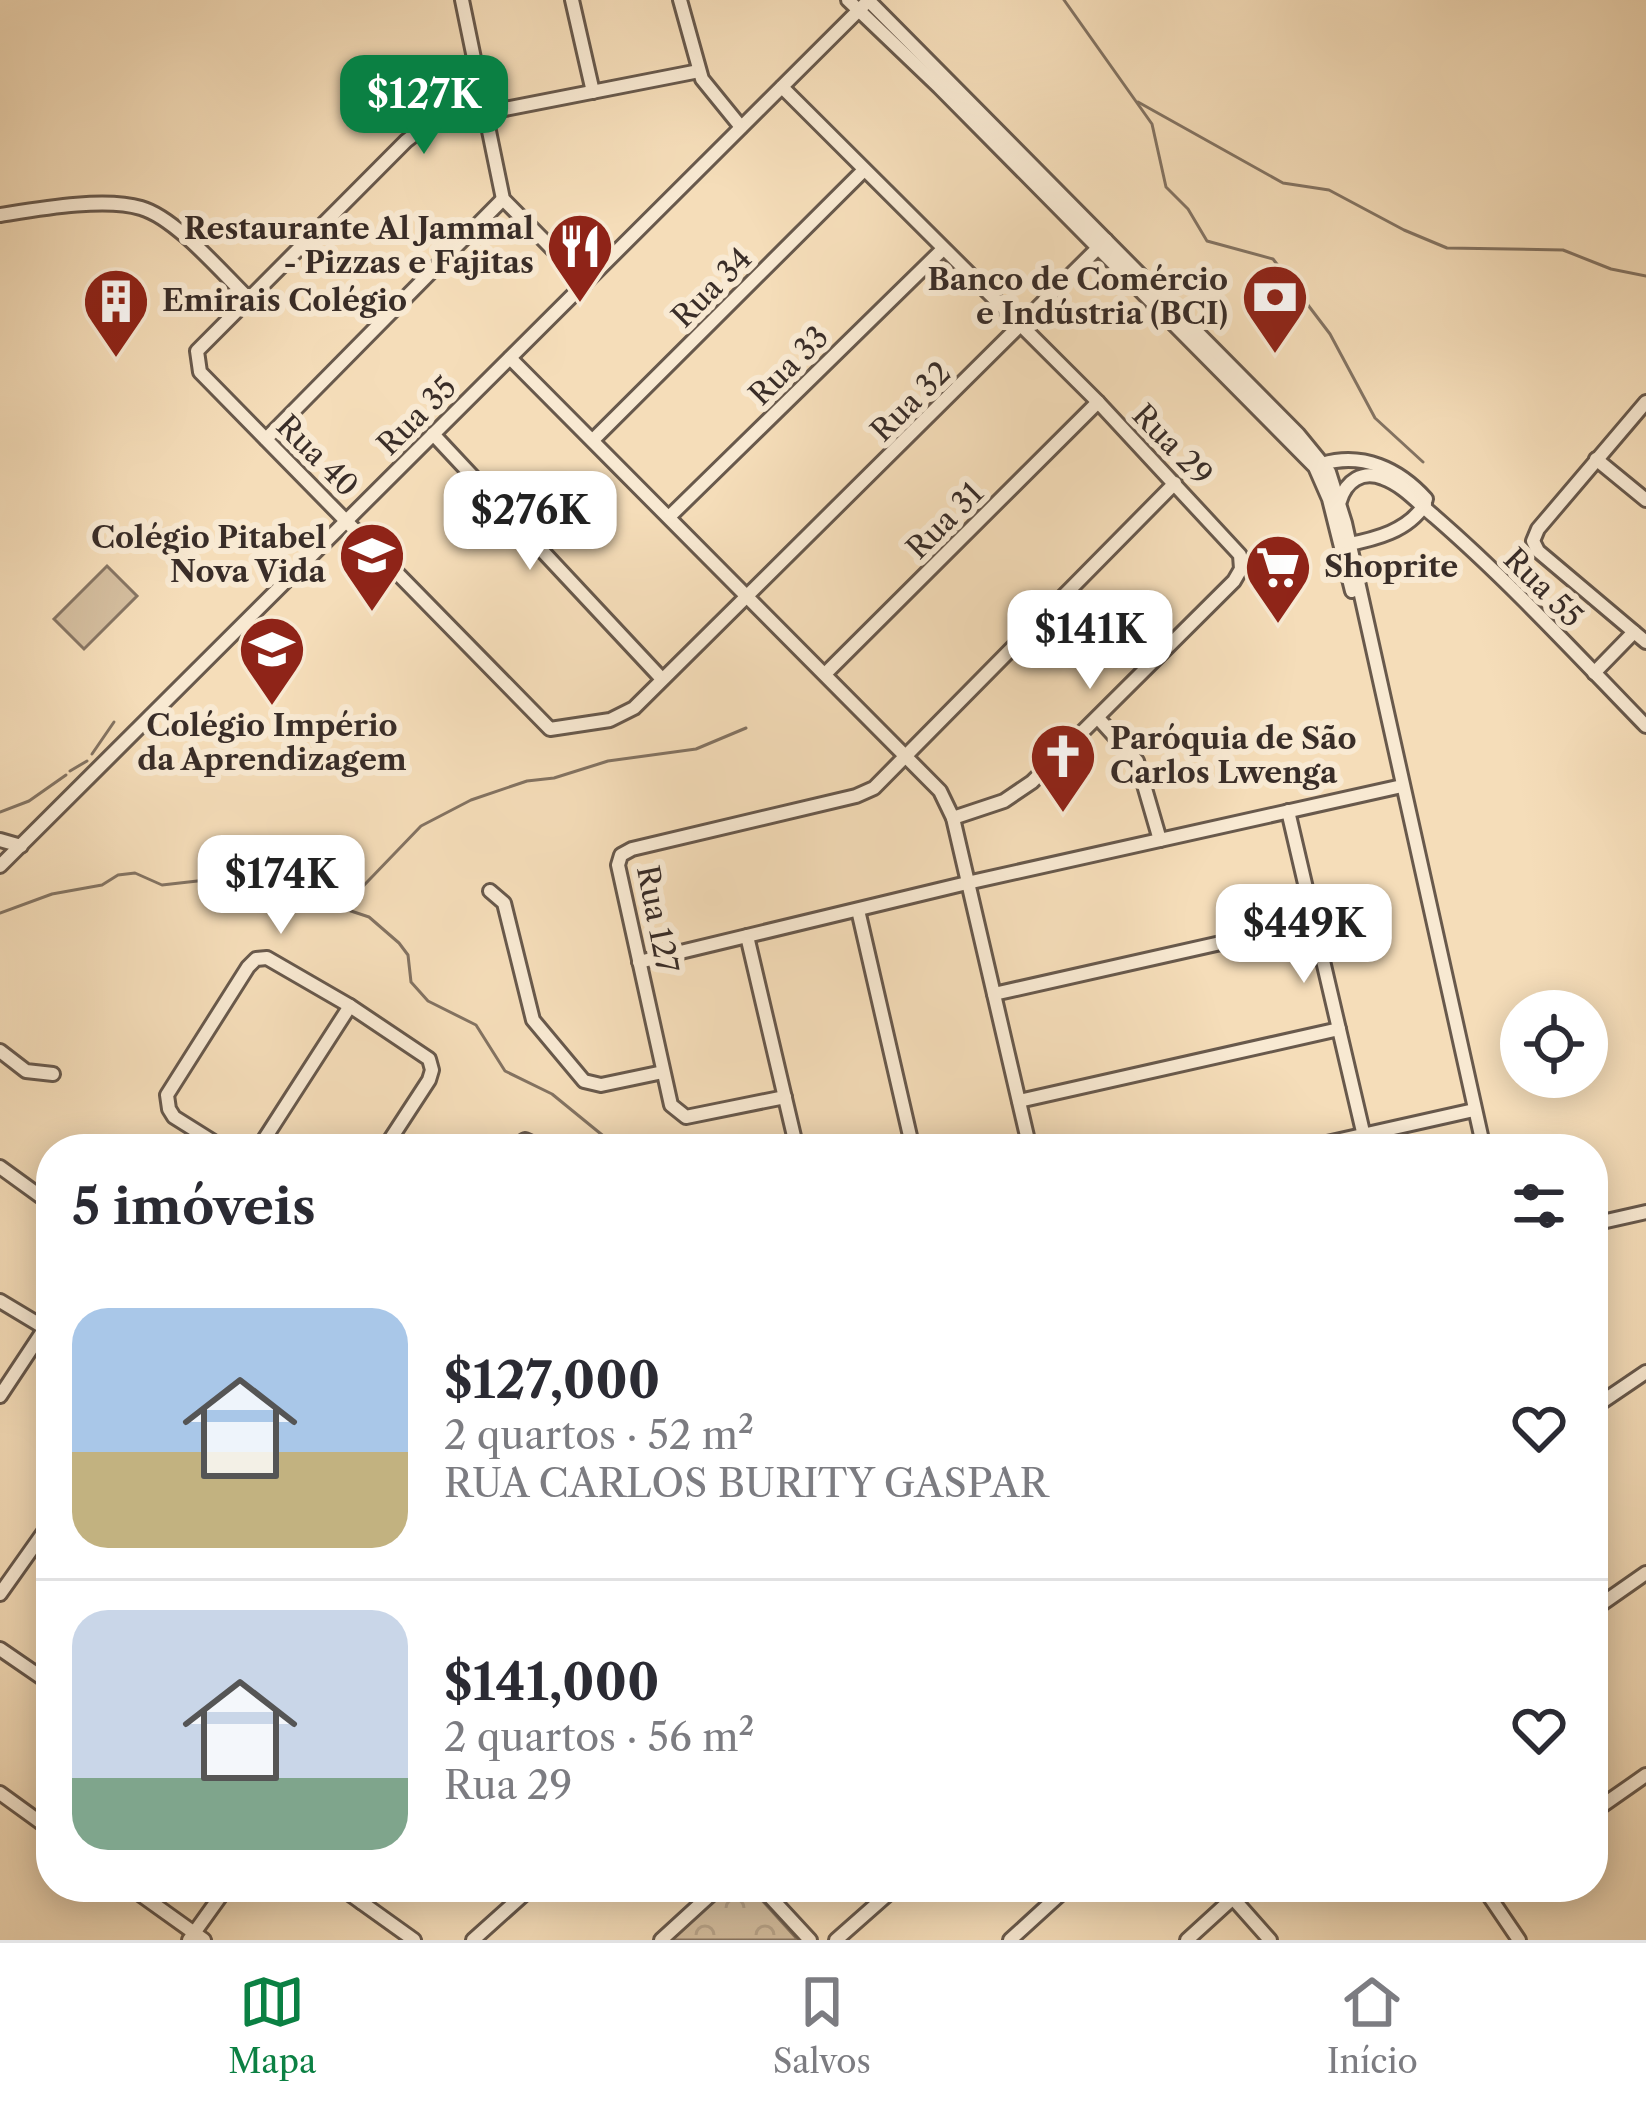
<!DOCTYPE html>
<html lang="pt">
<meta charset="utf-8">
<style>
body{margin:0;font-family:"Libre Caslon Text",serif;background:#f2f2f3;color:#2b2b33;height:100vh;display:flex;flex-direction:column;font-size:45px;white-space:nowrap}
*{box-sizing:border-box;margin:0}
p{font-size:39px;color:#7c7c81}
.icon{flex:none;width:66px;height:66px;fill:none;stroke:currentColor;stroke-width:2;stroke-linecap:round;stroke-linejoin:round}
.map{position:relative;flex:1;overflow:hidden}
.sheet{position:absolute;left:36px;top:1134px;width:1572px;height:768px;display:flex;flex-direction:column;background:#fff;border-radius:48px;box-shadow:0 6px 30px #0003}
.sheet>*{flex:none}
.buttons{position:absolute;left:1500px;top:990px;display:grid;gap:24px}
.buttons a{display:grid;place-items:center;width:108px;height:108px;border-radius:50%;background:#fff;box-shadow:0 6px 30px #0003;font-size:60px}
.price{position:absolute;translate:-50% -102px;padding:0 27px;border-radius:24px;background:#fff;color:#222;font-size:39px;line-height:78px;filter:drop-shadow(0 3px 6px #0008)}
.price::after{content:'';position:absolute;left:50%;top:72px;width:36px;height:27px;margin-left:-18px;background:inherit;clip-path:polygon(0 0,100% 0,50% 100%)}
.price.current{background:#0b8043;color:#fff}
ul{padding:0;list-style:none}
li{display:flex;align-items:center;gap:36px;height:300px;padding:0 36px}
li+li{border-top:3px solid #e1e1e2}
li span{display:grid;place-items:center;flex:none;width:336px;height:240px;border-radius:36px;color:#555}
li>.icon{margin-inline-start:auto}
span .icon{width:144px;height:144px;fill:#fffc;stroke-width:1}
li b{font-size:51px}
h2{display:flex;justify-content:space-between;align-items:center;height:144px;padding:0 36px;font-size:51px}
.tabs{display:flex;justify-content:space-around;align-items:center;height:168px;border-top:3px solid #e1e1e2;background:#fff;font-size:33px;color:#7c7c81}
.tabs a{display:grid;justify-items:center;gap:6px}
.tabs .current{color:#0b8043}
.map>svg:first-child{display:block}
.park{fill:url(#park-crowns);stroke:#877664;stroke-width:3}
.pitch{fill:#d5bfa0;stroke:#877664;stroke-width:3}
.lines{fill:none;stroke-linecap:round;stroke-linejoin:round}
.stream{stroke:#837362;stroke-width:3}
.minor-casing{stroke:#68594c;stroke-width:18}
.minor{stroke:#f8e9d2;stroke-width:12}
.labels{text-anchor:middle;stroke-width:12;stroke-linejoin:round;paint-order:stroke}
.poi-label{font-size:30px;font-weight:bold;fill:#392d28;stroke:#f8e9d2;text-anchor:end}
.street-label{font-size:30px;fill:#392d28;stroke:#f8e9d2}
</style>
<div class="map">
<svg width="1646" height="1940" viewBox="0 0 1646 1940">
<defs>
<pattern id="park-crowns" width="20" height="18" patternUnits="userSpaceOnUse" patternTransform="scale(3)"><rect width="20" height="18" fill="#d5bfa0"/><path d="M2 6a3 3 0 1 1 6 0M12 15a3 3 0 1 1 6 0" fill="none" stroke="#b8a48a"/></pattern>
</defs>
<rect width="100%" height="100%" fill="#f5ddb9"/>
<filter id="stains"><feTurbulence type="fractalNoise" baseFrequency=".00167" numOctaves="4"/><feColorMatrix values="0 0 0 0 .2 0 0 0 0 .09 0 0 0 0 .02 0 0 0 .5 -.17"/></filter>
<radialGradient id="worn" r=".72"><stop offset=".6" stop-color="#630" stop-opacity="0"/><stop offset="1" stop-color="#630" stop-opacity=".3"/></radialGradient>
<!-- park -->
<path class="park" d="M 729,1887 L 750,1887 L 798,1940 L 671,1940 Z"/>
<!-- pitch -->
<path class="pitch" d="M 107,566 L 137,596 L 84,649 L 54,619 Z"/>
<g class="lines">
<!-- stream -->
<g class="stream">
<path d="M 1064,0 L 1152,124 L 1166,187 L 1188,209 L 1207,241 L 1273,259 L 1330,334 L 1375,418 L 1423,462"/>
<path d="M 1138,102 L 1283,183 L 1329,190 L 1404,230 L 1447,248 L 1563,250 L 1611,269 L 1646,276"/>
<path d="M 92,754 L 114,722"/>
<path d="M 70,771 L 87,761"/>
<path d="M 0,812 L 29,801 L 66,775"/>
<path d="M 344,906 L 421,826 L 471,800 L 527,781 L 554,778 L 608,761 L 696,749 L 746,728"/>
<path d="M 0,913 L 52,894 L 102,885 L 118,875 L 135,873 L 162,885 L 224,878 L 256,883 L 261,894 L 279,904 L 294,908 L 342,908 L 369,917 L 399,943 L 408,955 L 411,982 L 428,1001 L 476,1025 L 505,1071 L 552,1094 L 612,1143 L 633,1138 L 637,1149"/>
</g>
<defs>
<g id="minor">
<path d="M 462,0 L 503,199 L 586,283"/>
<path d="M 572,0 L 593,92"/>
<path d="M 680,0 L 702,79 L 741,127"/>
<path d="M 848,0 L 939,87 L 1315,467 L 1329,499 L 1352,591"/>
<path d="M 868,0 L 1298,434 L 1329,472 L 1345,523 L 1484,1149"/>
<path d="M 699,71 L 428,124 L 406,141 L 197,351 L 200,372 L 550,729 L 610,720 L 634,708 L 1106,240"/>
<path d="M 782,87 L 1098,402 L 1240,555 L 1241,569 L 1234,581 L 1032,782 L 1004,801 L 953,818"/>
<path d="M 0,215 C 38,209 104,197 141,208 C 176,218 222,273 249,299"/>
<path d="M 510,358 L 940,791 L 953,818 L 1030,1149"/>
<path d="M 1646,402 L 1538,529 L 1533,541 L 1538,551 L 1646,642"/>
<path d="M 433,434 L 662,679"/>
<path d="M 266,439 L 503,199"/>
<path d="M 593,440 L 864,170"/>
<path d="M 1596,459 L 1646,500"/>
<path d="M 1322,464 C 1363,452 1399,469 1426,499"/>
<path d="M 1340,501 C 1346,481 1362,470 1383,478 C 1403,485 1418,503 1434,516 C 1509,581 1577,655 1646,726"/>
<path d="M 669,517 L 943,249"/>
<path d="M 1345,545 C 1376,539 1408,531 1425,504"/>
<path d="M 1594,673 L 1634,632"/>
<path d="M 825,674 L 1098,402"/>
<path d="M 1098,718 L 1137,761 L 1160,840"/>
<path d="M 1288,811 L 1367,1149"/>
<path d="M 0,840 L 21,846"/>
<path d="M 0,866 L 869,0"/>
<path d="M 490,891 L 504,903 L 533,1020 L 584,1081 L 601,1085 L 663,1072"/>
<path d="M 858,910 L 913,1149"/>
<path d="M 747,936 L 797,1149"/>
<path d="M 639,962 L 967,883 L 1402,786"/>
<path d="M 994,994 L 1314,922"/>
<path d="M 0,1051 L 26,1071 L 53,1074"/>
<path d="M 785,1097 L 686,1117 L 671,1105 L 618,865 L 621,855 L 632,849 L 856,796 L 874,788 L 1175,483"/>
<path d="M 1019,1101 L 1339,1029"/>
<path d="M 225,1149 L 174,1117 L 169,1109 L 167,1095 L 248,967 L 256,959 L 267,958 L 350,1006 L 429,1059 L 432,1070 L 429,1080 L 384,1149"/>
<path d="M 258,1149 L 350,1006"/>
<path d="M 511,1149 L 525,1140 L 545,1149"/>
<path d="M 1300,1149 L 1474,1110"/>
<path d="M 0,1167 L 51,1204"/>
<path d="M 1593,1224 L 1646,1212"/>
<path d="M 0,1301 L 50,1331"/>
<path d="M 0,1396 L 51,1319"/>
<path d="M 1593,1408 L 1646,1372"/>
<path d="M 0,1594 L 51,1522"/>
<path d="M 1593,1610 L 1646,1573"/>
<path d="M 0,1649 L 51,1684"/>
<path d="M 0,1793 L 51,1830"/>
<path d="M 1593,1812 L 1646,1775"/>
<path d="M 130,1887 L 204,1940"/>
<path d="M 340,1887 L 414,1940"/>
<path d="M 761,1887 L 810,1940"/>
<path d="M 1223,1887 L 1270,1940"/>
<path d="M 1483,1887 L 1519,1940"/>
<path d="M 361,1902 L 371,1887"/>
<path d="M 189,1940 L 227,1887"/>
<path d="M 473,1940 L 532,1887"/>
<path d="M 661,1940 L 719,1887"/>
<path d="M 836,1940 L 896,1887"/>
<path d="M 1010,1940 L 1068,1887"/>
<path d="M 1187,1940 L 1233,1898"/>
</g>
</defs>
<!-- minor casing -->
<use href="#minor" class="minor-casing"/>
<!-- minor -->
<use href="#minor" class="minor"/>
</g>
<!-- icons -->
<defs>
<symbol id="restaurant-pin" viewBox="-11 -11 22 30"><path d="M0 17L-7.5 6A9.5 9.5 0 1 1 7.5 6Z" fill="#8f2418" stroke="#f8e9d2"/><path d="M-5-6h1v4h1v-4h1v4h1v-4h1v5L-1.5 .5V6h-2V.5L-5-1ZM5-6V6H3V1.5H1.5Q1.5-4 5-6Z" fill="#fff"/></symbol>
<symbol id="bank-pin" viewBox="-11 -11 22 30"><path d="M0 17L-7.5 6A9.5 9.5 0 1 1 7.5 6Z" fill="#8f2418" stroke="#f8e9d2"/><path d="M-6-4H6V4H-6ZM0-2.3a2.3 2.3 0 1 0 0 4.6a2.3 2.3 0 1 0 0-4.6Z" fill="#fff"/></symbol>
<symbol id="building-pin" viewBox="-11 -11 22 30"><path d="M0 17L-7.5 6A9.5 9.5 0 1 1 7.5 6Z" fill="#8f2418" stroke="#f8e9d2"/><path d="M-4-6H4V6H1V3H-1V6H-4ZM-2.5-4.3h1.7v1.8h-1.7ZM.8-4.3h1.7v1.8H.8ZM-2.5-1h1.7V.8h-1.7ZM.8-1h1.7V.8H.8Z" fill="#fff"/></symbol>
<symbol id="university-pin" viewBox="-11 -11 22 30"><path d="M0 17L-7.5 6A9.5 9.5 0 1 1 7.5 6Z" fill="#8f2418" stroke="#f8e9d2"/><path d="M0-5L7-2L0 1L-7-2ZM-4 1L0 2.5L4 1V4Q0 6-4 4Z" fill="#fff"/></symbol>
<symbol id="supermarket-pin" viewBox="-11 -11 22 30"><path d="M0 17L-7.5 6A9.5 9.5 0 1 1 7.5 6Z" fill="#8f2418" stroke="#f8e9d2"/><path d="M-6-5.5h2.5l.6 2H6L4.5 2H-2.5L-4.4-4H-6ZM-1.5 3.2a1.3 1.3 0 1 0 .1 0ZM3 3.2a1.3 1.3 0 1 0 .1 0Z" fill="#fff"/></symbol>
<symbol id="school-pin" viewBox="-11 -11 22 30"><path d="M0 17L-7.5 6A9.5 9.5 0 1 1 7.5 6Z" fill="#8f2418" stroke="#f8e9d2"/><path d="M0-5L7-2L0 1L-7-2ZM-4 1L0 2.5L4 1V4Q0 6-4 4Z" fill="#fff"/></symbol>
<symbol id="church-pin" viewBox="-11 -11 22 30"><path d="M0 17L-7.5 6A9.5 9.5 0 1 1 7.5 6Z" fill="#8f2418" stroke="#f8e9d2"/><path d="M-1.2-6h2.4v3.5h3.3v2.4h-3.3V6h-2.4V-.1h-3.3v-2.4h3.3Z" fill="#fff"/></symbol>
</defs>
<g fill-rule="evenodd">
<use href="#restaurant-pin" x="542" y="208" width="76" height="104"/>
<use href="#bank-pin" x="1237" y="259" width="76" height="104"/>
<use href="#building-pin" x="78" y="263" width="76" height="104"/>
<use href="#university-pin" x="334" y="517" width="76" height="104"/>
<use href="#supermarket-pin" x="1240" y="529" width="76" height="104"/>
<use href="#school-pin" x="234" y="611" width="76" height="104"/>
<use href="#church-pin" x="1025" y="718" width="76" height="104"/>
</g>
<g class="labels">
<!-- poi labels -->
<g class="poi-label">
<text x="534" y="239">Restaurante Al Jammal<tspan x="534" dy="34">- Pizzas e Fajitas</tspan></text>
<text x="1228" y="290">Banco de Comércio<tspan x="1228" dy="34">e Indústria (BCI)</tspan></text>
<text x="162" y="311" text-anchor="start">Emirais Colégio</text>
<text x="326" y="548">Colégio Pitabel<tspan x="326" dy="34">Nova Vida</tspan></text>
<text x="1324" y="577" text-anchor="start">Shoprite</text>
<text x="272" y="736" text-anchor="middle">Colégio Império<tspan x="272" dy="34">da Aprendizagem</tspan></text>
<text x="1110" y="749" text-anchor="start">Paróquia de São<tspan x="1110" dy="34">Carlos Lwenga</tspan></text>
</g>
<!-- street labels -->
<g class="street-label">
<text transform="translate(712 288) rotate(-45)" y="10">Rua 34</text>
<text transform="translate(789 366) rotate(-45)" y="10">Rua 33</text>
<text transform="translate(911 402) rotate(-45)" y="10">Rua 32</text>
<text transform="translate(417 416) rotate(-45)" y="10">Rua 35</text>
<text transform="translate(1172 445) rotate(46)" y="10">Rua 29</text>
<text transform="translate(317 456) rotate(45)" y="10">Rua 40</text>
<text transform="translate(945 521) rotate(-45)" y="10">Rua 31</text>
<text transform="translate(1543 588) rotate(45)" y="10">Rua 55</text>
<text transform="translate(657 919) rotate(79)" y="10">Rua 127</text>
</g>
</g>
<rect width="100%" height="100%" filter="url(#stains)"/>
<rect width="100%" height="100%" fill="url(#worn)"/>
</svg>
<div class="buttons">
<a><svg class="icon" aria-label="locate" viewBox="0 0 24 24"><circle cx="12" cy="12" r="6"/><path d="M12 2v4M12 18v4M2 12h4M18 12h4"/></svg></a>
</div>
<b class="price current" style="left:424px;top:157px">$127K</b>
<b class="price" style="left:530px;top:573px">$276K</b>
<b class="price" style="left:1090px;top:692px">$141K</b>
<b class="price" style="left:281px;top:937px">$174K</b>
<b class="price" style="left:1304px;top:986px">$449K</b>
<section class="sheet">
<h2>5 imóveis<svg class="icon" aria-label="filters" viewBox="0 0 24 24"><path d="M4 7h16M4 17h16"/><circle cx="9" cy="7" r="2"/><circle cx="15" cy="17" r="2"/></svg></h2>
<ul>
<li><span style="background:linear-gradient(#a9c7e8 60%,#c2b280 0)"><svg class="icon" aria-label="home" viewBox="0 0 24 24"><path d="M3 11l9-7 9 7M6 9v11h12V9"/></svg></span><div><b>$127,000</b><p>2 quartos · 52 m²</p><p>RUA CARLOS BURITY GASPAR</p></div><svg class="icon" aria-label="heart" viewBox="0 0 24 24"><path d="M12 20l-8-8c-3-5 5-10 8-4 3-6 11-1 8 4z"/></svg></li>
<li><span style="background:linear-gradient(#c9d6e8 70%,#7fa58c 0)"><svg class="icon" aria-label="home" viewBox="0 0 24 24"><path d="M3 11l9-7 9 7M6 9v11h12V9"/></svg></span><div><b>$141,000</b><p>2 quartos · 56 m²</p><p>Rua 29</p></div><svg class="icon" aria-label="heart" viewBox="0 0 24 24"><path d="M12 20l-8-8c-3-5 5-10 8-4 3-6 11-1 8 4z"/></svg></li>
</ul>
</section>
</div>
<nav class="tabs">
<a class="current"><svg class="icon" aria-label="map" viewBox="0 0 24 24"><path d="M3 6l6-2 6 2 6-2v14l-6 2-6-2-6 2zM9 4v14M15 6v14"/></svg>Mapa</a>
<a><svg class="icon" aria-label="saved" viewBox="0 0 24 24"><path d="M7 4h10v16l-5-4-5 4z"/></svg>Salvos</a>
<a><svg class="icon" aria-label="home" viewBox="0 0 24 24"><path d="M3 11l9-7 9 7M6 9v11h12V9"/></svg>Início</a>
</nav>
